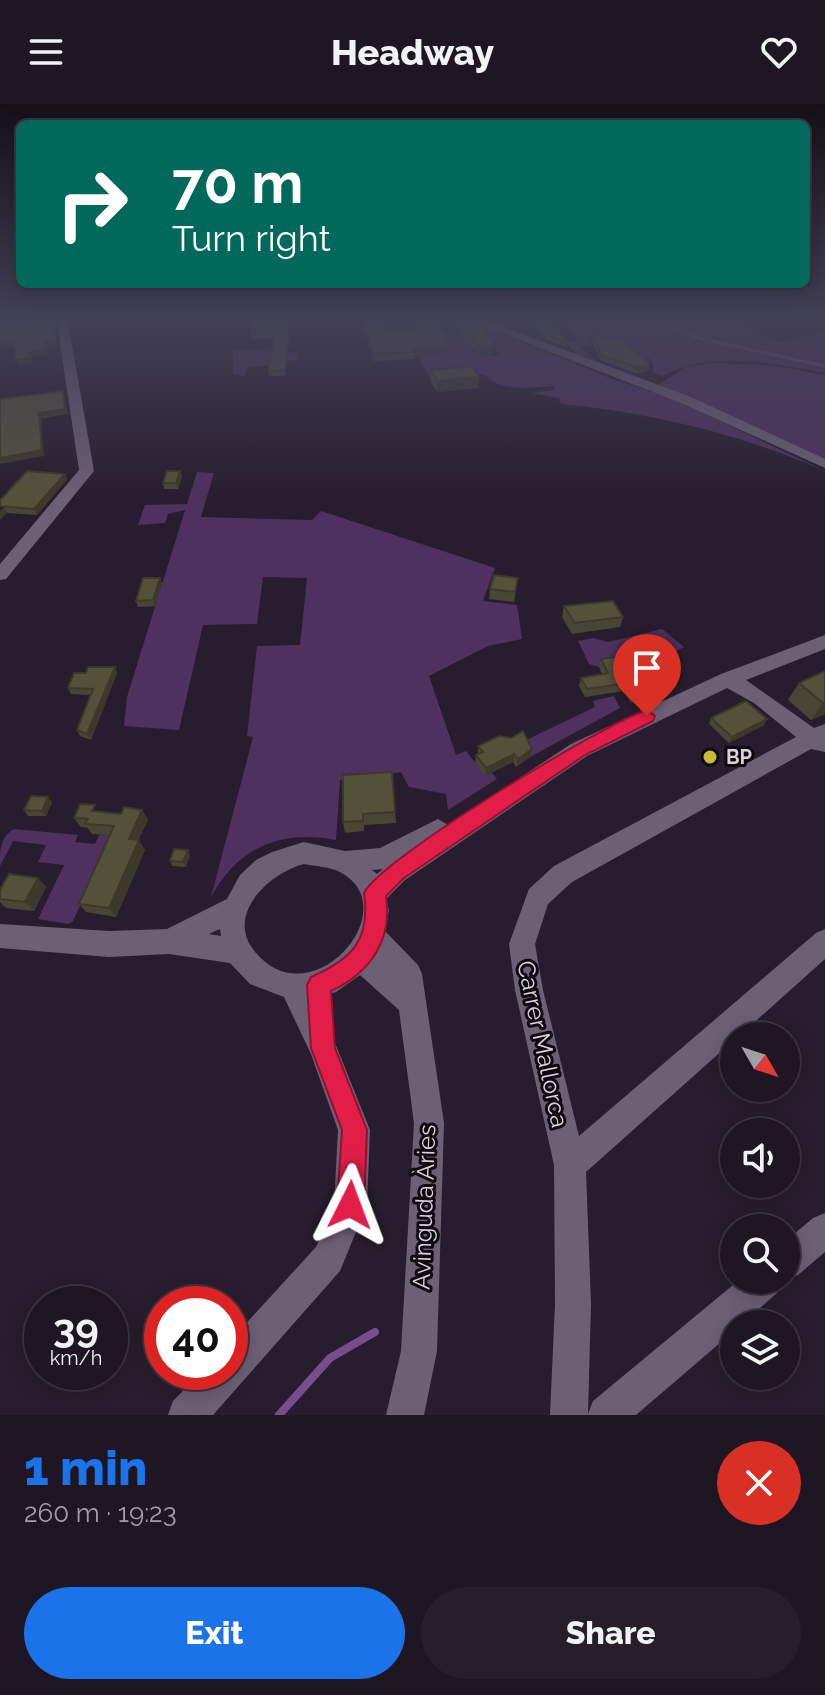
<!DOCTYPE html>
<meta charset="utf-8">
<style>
:root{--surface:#1e1622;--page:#261f2a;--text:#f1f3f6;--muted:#a19fa5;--line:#3c3540;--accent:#1a73e8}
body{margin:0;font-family:Raleway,sans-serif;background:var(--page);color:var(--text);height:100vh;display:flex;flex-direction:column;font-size:30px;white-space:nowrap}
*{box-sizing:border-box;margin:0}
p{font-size:26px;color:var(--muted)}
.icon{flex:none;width:44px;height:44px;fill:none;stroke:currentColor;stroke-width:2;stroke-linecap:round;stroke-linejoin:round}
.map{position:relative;height:1311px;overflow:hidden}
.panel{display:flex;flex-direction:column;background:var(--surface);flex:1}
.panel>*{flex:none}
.guide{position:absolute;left:16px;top:16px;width:794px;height:168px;border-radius:12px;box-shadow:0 4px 20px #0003,0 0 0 2px var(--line);background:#00695c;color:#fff;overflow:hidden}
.needle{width:52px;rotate:129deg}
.buttons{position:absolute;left:720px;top:918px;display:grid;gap:16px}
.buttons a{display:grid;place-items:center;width:80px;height:80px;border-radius:50%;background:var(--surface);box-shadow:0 4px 20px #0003,0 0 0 2px var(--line);font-size:40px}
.speed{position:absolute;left:24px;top:1182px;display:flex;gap:16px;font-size:40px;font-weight:700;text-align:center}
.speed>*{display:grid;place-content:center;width:104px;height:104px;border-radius:50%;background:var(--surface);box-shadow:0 4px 20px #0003,0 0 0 2px var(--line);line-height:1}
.speed small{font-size:20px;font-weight:400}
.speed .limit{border:12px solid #d22;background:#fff;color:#111}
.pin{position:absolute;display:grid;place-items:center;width:68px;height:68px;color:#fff;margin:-82px -34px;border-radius:50% 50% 50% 0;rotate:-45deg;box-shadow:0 0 8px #0007}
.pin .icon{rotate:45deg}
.me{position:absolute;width:88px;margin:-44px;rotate:3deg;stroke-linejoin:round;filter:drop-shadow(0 0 6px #0008)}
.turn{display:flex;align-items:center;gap:28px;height:168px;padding:0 24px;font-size:36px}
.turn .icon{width:104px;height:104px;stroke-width:2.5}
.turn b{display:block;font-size:56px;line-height:68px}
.round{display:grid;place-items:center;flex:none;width:84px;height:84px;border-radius:42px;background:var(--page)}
.head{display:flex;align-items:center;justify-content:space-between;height:136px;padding:0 24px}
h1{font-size:48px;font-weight:800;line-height:60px;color:var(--accent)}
.primary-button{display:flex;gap:16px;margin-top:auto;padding:16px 24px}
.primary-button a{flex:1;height:92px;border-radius:48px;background:var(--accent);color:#fff;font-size:32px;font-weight:800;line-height:92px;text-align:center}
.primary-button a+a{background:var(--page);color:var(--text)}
header{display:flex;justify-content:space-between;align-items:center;height:104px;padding:0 24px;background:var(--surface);font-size:36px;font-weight:800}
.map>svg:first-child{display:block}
.green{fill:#4e315e}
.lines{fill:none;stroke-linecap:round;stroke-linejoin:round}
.stream-far1{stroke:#764e8d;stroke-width:3}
.stream{stroke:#764e8d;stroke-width:8}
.minor{fill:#6c6075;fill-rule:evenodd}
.wall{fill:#484632}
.shaded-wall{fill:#3b3929}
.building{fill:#54513a;stroke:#3b3929;stroke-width:2}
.route{fill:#e11d48;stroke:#92132f;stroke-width:2}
.poi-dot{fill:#cdb938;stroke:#0e0911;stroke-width:3}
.labels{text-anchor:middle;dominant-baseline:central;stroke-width:6;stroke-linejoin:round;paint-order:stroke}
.poi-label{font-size:20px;font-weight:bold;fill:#dad3df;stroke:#0e0911;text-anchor:start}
.near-street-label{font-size:24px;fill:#dad3df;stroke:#0e0911}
</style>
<header><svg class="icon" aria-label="menu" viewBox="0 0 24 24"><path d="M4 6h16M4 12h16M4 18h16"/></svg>Headway<svg class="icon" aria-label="heart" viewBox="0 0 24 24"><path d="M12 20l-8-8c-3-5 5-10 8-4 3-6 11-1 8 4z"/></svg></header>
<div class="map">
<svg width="825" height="1311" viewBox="0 0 825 1311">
<rect width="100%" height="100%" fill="#281d2e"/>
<g class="green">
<path d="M 561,212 L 726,212 L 779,238 L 825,227 L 825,269 C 771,259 712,246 662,272 L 653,269 L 653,259 L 644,249 L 651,261 L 644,261 L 597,235 L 589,236 L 592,241 L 580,243 L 602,261 L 580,257 L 567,239 L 578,237 Z"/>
<path d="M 481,221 L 610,274 L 676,296 L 825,367 C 744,331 649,308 561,300 L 559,294 L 532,289 L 553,286 L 555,282 C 531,283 501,289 484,270 L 430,275 L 418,251 L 448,248 L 440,229 L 472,230 L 469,241 L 478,252 L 500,252 Z"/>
<path d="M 283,244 L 282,249 L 299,248 L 298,256 L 269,257 L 269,261 L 248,263 L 245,272 L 233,270 L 233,246 Z"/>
<path d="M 717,259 L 776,262 L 825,271 L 825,358 L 654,284 L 686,263 Z"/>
<path d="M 197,368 L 214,369 L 201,413 L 312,416 L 321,407 L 495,464 L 483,497 L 517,501 L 522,535 L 488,542 L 429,572 L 456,651 L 466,647 L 485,671 L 492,669 L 497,675 L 448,706 L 446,690 L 409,683 L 401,668 L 340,676 L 336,736 C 282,725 238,743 211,793 L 253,633 L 247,632 L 257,542 L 300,541 L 307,474 L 263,473 L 257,520 L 203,521 L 179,626 L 124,622 L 127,593 L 185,406 L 168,410 L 165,419 L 138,421 L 145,401 L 187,400 Z"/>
<path d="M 662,525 L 684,543 L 643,565 L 639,557 L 599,563 L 589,560 L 578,537 L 593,534 L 608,538 Z"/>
<path d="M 614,592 L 620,604 L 530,653 L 522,638 L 595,603 L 593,597 Z"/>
<path d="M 109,711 L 121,712 L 73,817 L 69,820 L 38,815 L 64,761 L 38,758 L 46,741 L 13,737 L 0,762 C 0,747 0,733 14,725 L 78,731 L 75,738 L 95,740 Z"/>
</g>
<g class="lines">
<path class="stream-far1" d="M 649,212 L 698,234 L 825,262"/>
<path class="stream" d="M 279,1311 L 330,1254 L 375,1228"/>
<g class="minor">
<path d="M 56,212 L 67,212 L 94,367 L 6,475 L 0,476 L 0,460 L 79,366 Z"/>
<path d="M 458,212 L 474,212 L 691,293 L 825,355 L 825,364 L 681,299 Z"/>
<path d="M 825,531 L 825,545 L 746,576 L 814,624 L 825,620 L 825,648 L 811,645 L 572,778 L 548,800 L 535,840 L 543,886 L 579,1032 L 816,829 L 825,825 L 825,855 L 739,932 L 734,932 L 734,936 L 586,1068 L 591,1200 L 588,1310 L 593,1297 L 739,1176 L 783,1176 L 778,1188 L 742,1220 L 734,1220 L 734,1227 L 636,1311 L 550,1311 L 555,1200 L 554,1061 L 515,886 L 509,840 L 529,785 L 554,762 L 796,633 L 754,599 L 727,584 L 587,652 L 405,776 L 386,795 L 389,806 L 385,827 L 418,861 L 422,870 L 444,1019 L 437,1247 L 424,1311 L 386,1311 L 401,1247 L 414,1019 L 399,906 L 360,871 L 336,888 L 313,894 L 333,934 L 370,1026 L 367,1101 L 340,1167 L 213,1311 L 168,1311 L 173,1297 L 201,1268 L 230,1268 L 230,1237 L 316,1143 L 334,1101 L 338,1026 L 311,950 L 284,893 L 250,880 L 230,859 L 169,850 L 109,853 L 0,844 L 0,820 L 109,827 L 167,825 L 227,795 L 240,771 L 256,756 L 272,748 L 304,738 L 345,747 L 380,744 L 438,715 L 448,721 L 571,640 L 721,570 ZM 304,760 C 315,762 330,763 340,768 C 408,804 312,915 256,849 C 223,812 269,769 304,760 ZM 383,765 L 377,770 L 372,766 ZM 220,825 L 221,832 L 209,830 Z"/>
<path d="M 825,1109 L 825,1148 L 798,1171 L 786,1176 L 785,1176 L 786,1137 L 813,1114 Z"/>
</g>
</g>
<g class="wall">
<path d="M 253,212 L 289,230 L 289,235 L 285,272 L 269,272 L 268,267 L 273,236 L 273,234 L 251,235 L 250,230 Z"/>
<path d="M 361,212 L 382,212 L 385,227 L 415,224 L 412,212 L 435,212 L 449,241 L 449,248 L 415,251 L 415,255 L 373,257 Z"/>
<path d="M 529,212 L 549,212 L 567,238 L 566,243 L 549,237 L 529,216 Z"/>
<path d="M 458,214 L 494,250 L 479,252 L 457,222 Z"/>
<path d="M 593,232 L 649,266 L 637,270 L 600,256 L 592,238 Z"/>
<path d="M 431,266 L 479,273 L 479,284 L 437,288 L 430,277 Z"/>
<path d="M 180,367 L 182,373 L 178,385 L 164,385 L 163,379 Z"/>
<path d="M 65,370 L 67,375 L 37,411 L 7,409 L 0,396 Z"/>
<path d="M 160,474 L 162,480 L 155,502 L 138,503 L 136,497 Z"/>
<path d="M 518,474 L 514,498 L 489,495 L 490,485 Z"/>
<path d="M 564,502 L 623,513 L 620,523 L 572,530 L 562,513 Z"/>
<path d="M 601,555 L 660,580 L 657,588 L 631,599 L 624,587 L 585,593 L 579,582 L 581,574 L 602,570 L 599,563 Z"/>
<path d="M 115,563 L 117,569 L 91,636 L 80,632 L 77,626 L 91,591 L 71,590 L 68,584 L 86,569 Z"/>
<path d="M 825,567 L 825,610 L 811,616 L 788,596 L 799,579 Z"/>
<path d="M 711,614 L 764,621 L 729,639 L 709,620 Z"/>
<path d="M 478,642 L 532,645 L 530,653 L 516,663 L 513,658 L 485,672 L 475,659 L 476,651 L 478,650 Z"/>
<path d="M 392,668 L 396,719 L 364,721 L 364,727 L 345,729 L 343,718 Z"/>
<path d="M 52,698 L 46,712 L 28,712 L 24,706 Z"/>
<path d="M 142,706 L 148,716 L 138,736 L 145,746 L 116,813 L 86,808 L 79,800 L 110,731 L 92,730 L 88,724 L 81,723 L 74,714 L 99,708 L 121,710 Z"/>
<path d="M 190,751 L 186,763 L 172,762 L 170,757 Z"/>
<path d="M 38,774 L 46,783 L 34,807 L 6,804 L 0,798 L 0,786 Z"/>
</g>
<g class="shaded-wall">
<path d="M 53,212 L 55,212 L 57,242 L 46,244 L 47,251 L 32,253 L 32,259 L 19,261 L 16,256 L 44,238 Z"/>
<path d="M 14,236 L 16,242 L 0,244 L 0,238 Z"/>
<path d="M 449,241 L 449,248 L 415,251 L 413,244 Z"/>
<path d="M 495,242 L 494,250 L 479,252 L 480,244 Z"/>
<path d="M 650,261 L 649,266 L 637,270 L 638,264 Z"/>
<path d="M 479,273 L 479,284 L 437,288 L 437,277 Z"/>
<path d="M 63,287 L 68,310 L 41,315 L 44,352 L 0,360 L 0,354 L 39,309 Z"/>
<path d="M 180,367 L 182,373 L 178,385 L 176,379 Z"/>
<path d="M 65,370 L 67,375 L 37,411 L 34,405 Z"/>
<path d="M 4,403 L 7,409 L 0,416 L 0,407 Z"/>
<path d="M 160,474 L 162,480 L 155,502 L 153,496 Z"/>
<path d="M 115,563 L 117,569 L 91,636 L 87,630 Z"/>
<path d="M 660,580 L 657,588 L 631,599 L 634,591 Z"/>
<path d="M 825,598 L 825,610 L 811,616 L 823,599 Z"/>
<path d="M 767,615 L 764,621 L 729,639 L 732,633 Z"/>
<path d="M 532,645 L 530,653 L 516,663 L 518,655 Z"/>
<path d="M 514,650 L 513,658 L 485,672 L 486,664 Z"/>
<path d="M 48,693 L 52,698 L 46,712 L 42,707 Z"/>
<path d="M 142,706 L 148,716 L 134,744 L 129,735 Z"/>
<path d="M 139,736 L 145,746 L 116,813 L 109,804 Z"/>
<path d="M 188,746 L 190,751 L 186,763 L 183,758 Z"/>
<path d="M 38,774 L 46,783 L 34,807 L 25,798 Z"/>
</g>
<g class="building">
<path d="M 0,212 L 53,212 L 55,236 L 44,238 L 45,246 L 29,248 L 30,254 L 16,256 L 14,236 L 0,238 Z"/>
<path d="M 253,212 L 284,212 L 289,230 L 285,266 L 268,267 L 274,233 L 272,229 L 250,230 Z"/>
<path d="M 362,212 L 382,212 L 385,227 L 418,224 L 413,212 L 435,212 L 449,241 L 413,244 L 415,248 L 373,250 Z"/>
<path d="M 531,212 L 549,212 L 567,238 L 550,232 Z"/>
<path d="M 458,214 L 475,215 L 495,242 L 480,244 Z"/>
<path d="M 593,232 L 622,235 L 650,261 L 638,264 L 601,251 Z"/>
<path d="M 472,262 L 479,273 L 437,277 L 431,266 Z"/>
<path d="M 63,287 L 65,305 L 39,309 L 42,346 L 0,354 L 0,295 Z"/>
<path d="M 27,367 L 65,370 L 34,405 L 0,402 L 0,396 Z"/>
<path d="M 167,367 L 180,367 L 176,379 L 163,379 Z"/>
<path d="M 494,471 L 518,474 L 515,488 L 490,485 Z"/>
<path d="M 143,474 L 160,474 L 153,496 L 136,497 Z"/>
<path d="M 613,497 L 623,513 L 575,519 L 564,502 Z"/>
<path d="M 642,549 L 660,580 L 634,591 L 627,579 L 587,585 L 581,574 L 608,569 L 601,555 Z"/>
<path d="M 88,563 L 115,563 L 87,630 L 77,626 L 93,585 L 68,584 L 74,569 L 86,569 Z"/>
<path d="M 825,567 L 825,598 L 823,599 L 799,579 Z"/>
<path d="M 746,597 L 767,615 L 732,633 L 711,614 Z"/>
<path d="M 523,627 L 532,645 L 518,655 L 514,650 L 486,664 L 476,651 L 483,648 L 478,642 L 499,632 L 511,634 Z"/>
<path d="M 392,668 L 395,708 L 363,710 L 363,717 L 343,718 L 343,671 Z"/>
<path d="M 31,692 L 48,693 L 42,707 L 24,706 Z"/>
<path d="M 80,700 L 95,701 L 92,707 L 121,710 L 124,703 L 142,706 L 129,735 L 139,736 L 109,804 L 79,800 L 114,722 L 85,720 L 88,715 L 74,714 Z"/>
<path d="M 174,745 L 188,746 L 183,758 L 170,757 Z"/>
<path d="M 9,770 L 38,774 L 25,798 L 0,795 L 0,786 Z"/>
</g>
<linearGradient id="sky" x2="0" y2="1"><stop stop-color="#161019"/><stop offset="0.54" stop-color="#424057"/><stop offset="1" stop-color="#424057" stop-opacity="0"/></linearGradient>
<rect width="825" height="396" fill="url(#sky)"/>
<path class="route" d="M 647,606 L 655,612 L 653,617 L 585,651 L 404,774 L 386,792 C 393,836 370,869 331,887 L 335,944 L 367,1026 L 364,1101 L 360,1111 L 350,1115 L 341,1111 L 337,1101 L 342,1026 L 311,944 L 307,881 L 311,873 C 352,855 371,836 364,789 C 379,756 604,619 647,606 Z"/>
<circle class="poi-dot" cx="710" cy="653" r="8"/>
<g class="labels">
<g class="poi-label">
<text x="726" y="653">BP</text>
</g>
<g class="near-street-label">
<text transform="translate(543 940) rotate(78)">Carrer Mallorca</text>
<text transform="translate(424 1103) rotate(-88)">Avinguda Àries</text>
</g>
</g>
</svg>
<div class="buttons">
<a><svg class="needle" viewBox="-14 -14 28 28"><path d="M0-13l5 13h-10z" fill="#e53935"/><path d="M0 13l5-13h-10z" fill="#a19fa5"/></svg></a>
<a><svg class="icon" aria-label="sound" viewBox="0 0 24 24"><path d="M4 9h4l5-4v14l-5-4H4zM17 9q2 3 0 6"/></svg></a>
<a><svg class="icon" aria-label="search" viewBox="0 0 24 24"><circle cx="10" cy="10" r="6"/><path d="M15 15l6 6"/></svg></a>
<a><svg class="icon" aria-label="layers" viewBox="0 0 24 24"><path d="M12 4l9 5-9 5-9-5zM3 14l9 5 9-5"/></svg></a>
</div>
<div class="speed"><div>39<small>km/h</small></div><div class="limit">40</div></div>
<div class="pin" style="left:647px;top:612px;background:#d93025"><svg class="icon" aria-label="arrive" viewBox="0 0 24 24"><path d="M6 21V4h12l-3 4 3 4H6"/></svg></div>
<svg class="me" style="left:350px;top:1101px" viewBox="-20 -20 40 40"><path d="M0-17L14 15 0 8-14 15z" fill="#e11d48" stroke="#fff" stroke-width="4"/></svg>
<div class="guide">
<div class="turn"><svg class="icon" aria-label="right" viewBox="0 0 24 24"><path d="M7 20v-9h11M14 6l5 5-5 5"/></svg><div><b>70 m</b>Turn right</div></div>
</div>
</div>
<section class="panel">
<div class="head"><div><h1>1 min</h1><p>260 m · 19:23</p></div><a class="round" style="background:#d93025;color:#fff"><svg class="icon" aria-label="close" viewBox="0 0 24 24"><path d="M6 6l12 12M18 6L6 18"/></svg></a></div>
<div class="primary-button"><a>Exit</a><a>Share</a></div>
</section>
